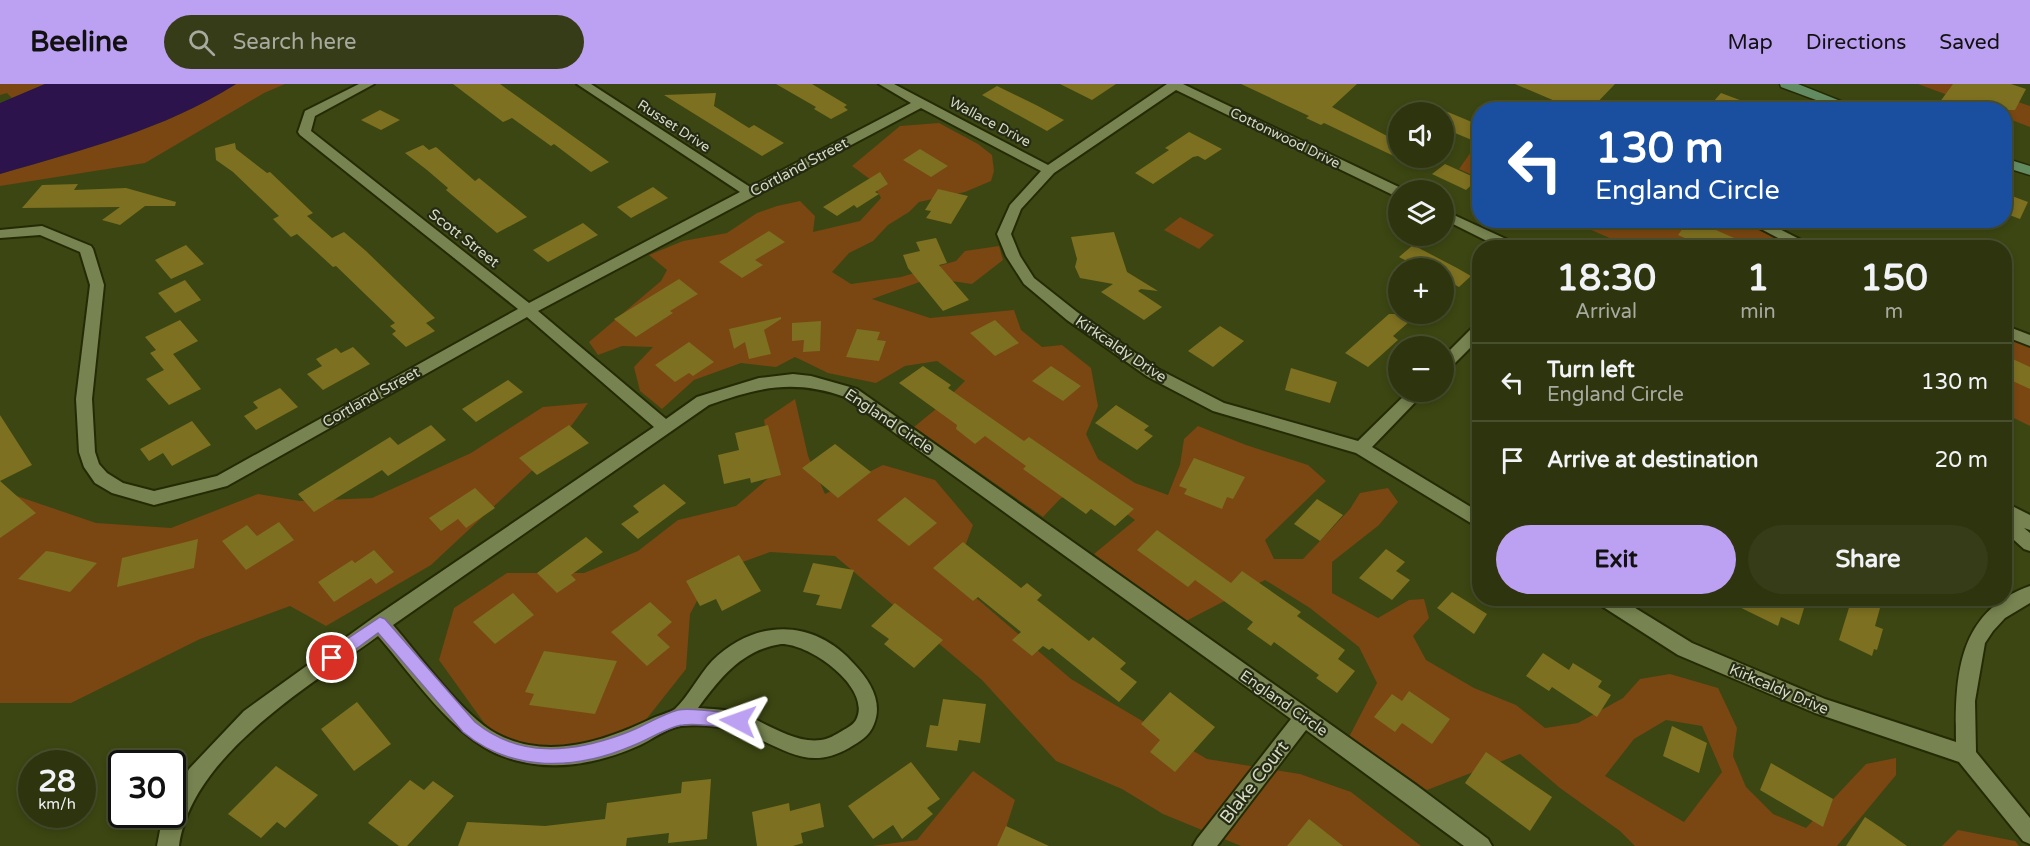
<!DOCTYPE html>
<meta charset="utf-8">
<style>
:root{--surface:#2d340e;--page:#353c17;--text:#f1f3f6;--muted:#a7aa9e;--line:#484f2e;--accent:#bca0f2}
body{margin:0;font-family:"Varela Round",sans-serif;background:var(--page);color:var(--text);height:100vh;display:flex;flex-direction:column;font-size:22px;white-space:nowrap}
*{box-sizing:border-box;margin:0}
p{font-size:20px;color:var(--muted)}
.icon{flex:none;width:33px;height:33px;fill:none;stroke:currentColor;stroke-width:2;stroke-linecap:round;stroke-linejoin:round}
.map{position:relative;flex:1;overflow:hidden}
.side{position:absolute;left:1472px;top:156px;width:540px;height:366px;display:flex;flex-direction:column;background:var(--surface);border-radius:24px;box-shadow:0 3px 9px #0003,0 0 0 2px var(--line)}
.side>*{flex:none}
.guide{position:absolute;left:1472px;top:18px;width:540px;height:126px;border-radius:24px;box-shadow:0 3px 9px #0003,0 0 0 2px var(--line);background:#1a4fa0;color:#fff;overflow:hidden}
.fabs{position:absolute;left:1388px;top:18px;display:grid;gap:12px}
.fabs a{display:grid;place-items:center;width:66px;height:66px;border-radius:50%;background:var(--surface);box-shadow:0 3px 9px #0003,0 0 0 2px var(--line);font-size:30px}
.speed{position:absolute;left:18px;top:666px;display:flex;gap:12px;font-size:30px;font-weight:700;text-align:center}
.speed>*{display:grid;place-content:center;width:78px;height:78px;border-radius:50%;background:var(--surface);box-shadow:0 3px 9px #0003,0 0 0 2px var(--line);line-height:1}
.speed small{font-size:15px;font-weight:400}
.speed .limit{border:3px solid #111;border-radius:9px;background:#fff;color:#111}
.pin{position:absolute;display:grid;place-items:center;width:51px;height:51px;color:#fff;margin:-26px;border:3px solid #fff;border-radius:50%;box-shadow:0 2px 6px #0007}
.me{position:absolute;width:66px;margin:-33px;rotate:274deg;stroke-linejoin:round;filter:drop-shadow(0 0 4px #0008)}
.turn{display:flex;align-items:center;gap:21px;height:126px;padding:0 24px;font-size:27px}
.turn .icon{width:78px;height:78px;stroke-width:2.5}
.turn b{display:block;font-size:42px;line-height:51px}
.eta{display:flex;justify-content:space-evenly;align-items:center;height:102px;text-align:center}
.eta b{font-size:36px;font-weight:700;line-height:42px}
.button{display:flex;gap:12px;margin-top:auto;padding:12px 24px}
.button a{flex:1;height:69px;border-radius:36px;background:var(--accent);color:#111;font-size:24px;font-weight:700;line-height:69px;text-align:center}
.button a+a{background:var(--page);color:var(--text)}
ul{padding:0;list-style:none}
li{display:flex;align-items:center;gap:18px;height:78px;padding:0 24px;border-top:2px solid var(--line)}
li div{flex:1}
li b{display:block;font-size:22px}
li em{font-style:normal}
header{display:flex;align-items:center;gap:36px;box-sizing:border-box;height:84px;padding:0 30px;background:var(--accent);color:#111}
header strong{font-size:28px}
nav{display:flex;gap:33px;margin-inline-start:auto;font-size:21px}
.search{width:420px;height:54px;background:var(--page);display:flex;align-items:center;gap:15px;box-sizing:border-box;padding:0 21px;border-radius:33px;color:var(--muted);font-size:22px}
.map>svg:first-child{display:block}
.green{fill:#7a4612;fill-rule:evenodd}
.water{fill:#2c134b}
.building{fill:#7d7020}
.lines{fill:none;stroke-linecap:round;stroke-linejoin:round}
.street-casing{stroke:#242b04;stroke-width:4}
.secondary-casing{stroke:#242b04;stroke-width:3}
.street{fill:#778350;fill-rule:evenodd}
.secondary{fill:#638b62;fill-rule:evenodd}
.route{fill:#bca0f2;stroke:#7a689d;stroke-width:1.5}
.labels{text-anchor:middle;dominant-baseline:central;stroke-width:4.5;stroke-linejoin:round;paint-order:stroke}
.far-street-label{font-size:14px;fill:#d4dbc0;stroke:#252a14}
.street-label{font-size:15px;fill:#d4dbc0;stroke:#252a14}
.near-street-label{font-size:18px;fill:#d4dbc0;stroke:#252a14}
</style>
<header>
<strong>Beeline</strong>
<div class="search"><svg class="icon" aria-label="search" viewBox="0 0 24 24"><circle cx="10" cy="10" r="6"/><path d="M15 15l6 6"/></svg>Search here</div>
<nav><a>Map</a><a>Directions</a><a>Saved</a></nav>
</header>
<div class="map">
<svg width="2030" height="762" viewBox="0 0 2030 762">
<rect width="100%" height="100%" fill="#3c4612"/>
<g class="green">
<path d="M 0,0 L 45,0 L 12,14 L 7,9 L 0,11 Z"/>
<path d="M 236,0 L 285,0 L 264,9 L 145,79 L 0,102 L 0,90 C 81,66 164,46 236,0 Z"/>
<path d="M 1918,0 L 1964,0 L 2030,22 L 2030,43 L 2004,33 L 2004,26 L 1985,25 Z"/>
<path d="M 939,39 L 978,60 L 992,71 L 994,87 L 991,97 L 965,108 L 919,118 L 909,128 L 888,141 L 873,157 L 849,169 L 832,188 L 851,200 L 901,193 L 956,177 L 965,167 L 999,162 L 1003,176 L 972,200 L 931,194 L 872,215 L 930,234 L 1014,226 L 1021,246 L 1042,263 L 1062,261 L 1091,284 L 1098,322 L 1086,350 L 1098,375 L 1135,399 L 1168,411 L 1180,381 L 1184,355 L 1198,342 L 1246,361 L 1308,381 L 1326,397 L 1265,456 L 1274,475 L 1303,475 L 1350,425 L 1360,409 L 1388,404 L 1398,418 L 1379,441 L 1332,478 L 1332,509 L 1378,534 L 1409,516 L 1424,515 L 1429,534 L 1413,552 L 1426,576 L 1474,604 L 1516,621 L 1545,644 L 1578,639 L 1623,614 L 1640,595 L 1670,590 L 1718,604 L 1737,644 L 1733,672 L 1746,703 L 1773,730 L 1806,744 L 1866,680 L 1896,674 L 1896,691 L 1837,762 L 1635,762 L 1620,747 L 1560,704 L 1520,670 L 1427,706 L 1349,653 L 1377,599 L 1359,563 L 1310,524 L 1265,496 L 1186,537 L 1094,470 L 1135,436 L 1085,400 L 1060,415 L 1043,433 L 914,343 L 942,320 L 965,297 L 937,277 L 905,282 L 876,299 L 828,289 L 795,273 L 776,283 L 741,279 L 694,296 L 662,325 L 640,307 L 634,283 L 653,263 L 622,262 L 598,271 L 589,258 L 661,197 L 667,186 L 649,171 L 683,157 L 727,149 L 757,129 L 777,122 L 800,117 L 815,132 L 813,148 L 860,137 L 881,114 L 871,96 L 852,82 L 900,42 ZM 1666,636 L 1702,642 L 1722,688 L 1684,738 L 1605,692 L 1634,655 Z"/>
<path d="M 1478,58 L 1479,58 L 1479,94 L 1459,85 Z"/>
<path d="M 1180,133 L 1214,151 L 1199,165 L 1164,146 Z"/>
<path d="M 1571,137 L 1753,137 L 1812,163 L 1630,163 Z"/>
<path d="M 2004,250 L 2030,262 L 2030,342 L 2004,329 Z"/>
<path d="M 795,315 L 808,372 L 825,410 L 883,381 L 935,396 L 973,441 L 953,494 L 1071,595 L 1207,675 L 1300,690 L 1351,708 L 1421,762 L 1241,762 L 1163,730 L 1122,705 L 1056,677 L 982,596 L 835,472 L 770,468 L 712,489 L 690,530 L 686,585 L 637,647 L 550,680 L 487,643 L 439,576 L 454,524 L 507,489 L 584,489 L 638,467 L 678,436 L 736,422 L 772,391 L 764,336 Z"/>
<path d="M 588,319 L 552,368 L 431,481 L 326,542 L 290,522 L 200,555 L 71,619 L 0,619 L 0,397 L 11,410 L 96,439 L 171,444 L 258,410 L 300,417 L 372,414 L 471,369 L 543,323 Z"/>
<path d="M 973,687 L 1015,716 L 1000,762 L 872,762 L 917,756 Z"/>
<path d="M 1958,746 L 2015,757 L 2019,762 L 1942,762 Z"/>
</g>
<path class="water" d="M 45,0 L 236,0 C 164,46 81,66 0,90 L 0,19 Z"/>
<g class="building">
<path d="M 453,0 L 500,0 L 609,78 L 591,88 L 554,60 L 551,62 L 512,34 L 503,38 Z"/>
<path d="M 776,0 L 812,0 L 847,21 L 844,23 L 848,26 L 831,35 L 814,25 L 816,23 Z"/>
<path d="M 1060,0 L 1116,0 L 1092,16 Z"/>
<path d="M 1241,0 L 1357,0 L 1332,23 L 1389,53 L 1398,45 L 1398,74 L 1324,39 L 1321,41 L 1306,34 L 1309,32 Z"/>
<path d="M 1515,0 L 1615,0 L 1590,26 L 1556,26 L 1562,20 Z"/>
<path d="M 1953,0 L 2011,0 L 2026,5 L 2015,26 L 1934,26 Z"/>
<path d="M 997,2 L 1036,21 L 1064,36 L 1047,47 L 982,11 Z"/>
<path d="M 716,9 L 714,22 L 749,44 L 754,41 L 784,59 L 762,72 L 664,11 Z"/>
<path d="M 1721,9 L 1761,24 L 1760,26 L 1706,26 Z"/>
<path d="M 380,26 L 400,36 L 381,46 L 361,36 Z"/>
<path d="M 1443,26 L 1479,41 L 1479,59 L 1443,44 Z"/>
<path d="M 1189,48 L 1222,65 L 1205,76 L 1198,72 L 1193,73 L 1153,100 L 1135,89 L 1169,66 L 1165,64 Z"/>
<path d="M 235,59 L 236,65 L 267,89 L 270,88 L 313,129 L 307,132 L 332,154 L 344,148 L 366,167 L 435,234 L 426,239 L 435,247 L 406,263 L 392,250 L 396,247 L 390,242 L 395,239 L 336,182 L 333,183 L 297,150 L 291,153 L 273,135 L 279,132 L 233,88 L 216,76 L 215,64 Z"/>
<path d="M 423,61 L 429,66 L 436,63 L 475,97 L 479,94 L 527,133 L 497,149 L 446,106 L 448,104 L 427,86 L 405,69 Z"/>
<path d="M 920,65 L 948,82 L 931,93 L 903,76 Z"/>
<path d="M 1445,80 L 1478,95 L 1466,106 L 1432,90 Z"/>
<path d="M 880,88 L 888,100 L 875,108 L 879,110 L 857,124 L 854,121 L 837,132 L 823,123 Z"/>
<path d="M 78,100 L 74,106 L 126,104 L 176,118 L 175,122 L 145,122 L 120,141 L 102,136 L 120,123 L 22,124 L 42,101 Z"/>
<path d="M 653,103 L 668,114 L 631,134 L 617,123 Z"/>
<path d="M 938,105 L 968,112 L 951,140 L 926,134 L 931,127 L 925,126 Z"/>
<path d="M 2004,109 L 2028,118 L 2020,135 L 2004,129 Z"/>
<path d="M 1689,136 L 1693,136 L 1757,164 L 1707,164 L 1678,151 Z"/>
<path d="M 583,139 L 598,151 L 548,178 L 533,166 Z"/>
<path d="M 769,147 L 785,158 L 755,176 L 763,181 L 742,194 L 719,178 Z"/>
<path d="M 1114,148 L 1127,188 L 1158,207 L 1141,205 L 1138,207 L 1162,223 L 1144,236 L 1101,208 L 1113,200 L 1080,194 L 1075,183 L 1077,175 L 1071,153 Z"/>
<path d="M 936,154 L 947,179 L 939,181 L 969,216 L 943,227 L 908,184 L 903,171 L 920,167 L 916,158 Z"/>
<path d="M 186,161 L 204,180 L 171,195 L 155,176 Z"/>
<path d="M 1413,161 L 1457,184 L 1471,192 L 1459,203 L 1443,194 L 1443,184 L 1420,184 L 1399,173 Z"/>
<path d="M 679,195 L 698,210 L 670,227 L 673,229 L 636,253 L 614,235 Z"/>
<path d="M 185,196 L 201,216 L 175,229 L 158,209 Z"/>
<path d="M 1389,230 L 1418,230 L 1393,252 L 1398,256 L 1368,283 L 1345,269 Z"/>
<path d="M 781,233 L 781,235 L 764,246 L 771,270 L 749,275 L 745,258 L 734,265 L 729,245 Z"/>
<path d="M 180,236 L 198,257 L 173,270 L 201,305 L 169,321 L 146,295 L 164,286 L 150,269 L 156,266 L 145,253 Z"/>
<path d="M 995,236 L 1019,259 L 995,272 L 970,249 Z"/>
<path d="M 821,237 L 820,267 L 803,268 L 804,256 L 792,257 L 792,239 Z"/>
<path d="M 1220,242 L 1244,257 L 1213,283 L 1188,267 Z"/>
<path d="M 857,245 L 880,248 L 877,256 L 886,257 L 879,277 L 846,273 Z"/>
<path d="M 689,258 L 714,278 L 693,292 L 689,289 L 675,298 L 655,281 Z"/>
<path d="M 353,263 L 370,280 L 323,306 L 307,290 L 322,282 L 316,275 L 336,264 L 341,269 Z"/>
<path d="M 2004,271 L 2030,283 L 2030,305 L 2004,293 Z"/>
<path d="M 923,282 L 951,301 L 948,304 L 1024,357 L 1029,353 L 1134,425 L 1115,442 L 1091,425 L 1086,430 L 1023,385 L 1026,382 L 985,352 L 975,360 L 956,345 L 957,341 L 899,299 Z"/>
<path d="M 1051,282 L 1081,302 L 1063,317 L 1032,297 Z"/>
<path d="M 1291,284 L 1337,298 L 1330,319 L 1285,306 Z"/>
<path d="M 508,296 L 523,308 L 476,338 L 462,325 Z"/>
<path d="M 280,304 L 298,323 L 256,346 L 244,332 L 258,324 L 253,318 Z"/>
<path d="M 1116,321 L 1149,342 L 1144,346 L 1153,352 L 1137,366 L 1095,339 Z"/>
<path d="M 0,331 L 32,381 L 0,397 L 36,429 L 0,454 Z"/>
<path d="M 192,337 L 211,361 L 172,382 L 163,369 L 149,377 L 140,365 Z"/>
<path d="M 431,341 L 446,356 L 388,392 L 382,386 L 314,428 L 298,410 L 390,353 L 398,361 Z"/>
<path d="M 569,341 L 589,359 L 537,391 L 519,374 Z"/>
<path d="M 768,341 L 781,391 L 751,399 L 750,394 L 724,400 L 718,371 L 739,366 L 735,349 Z"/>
<path d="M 835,360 L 871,388 L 838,414 L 802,384 Z"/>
<path d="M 1194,374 L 1245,393 L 1233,415 L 1227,413 L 1222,425 L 1184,410 L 1187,405 L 1179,402 Z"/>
<path d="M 664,400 L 686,419 L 638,455 L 621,440 L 639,428 L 633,422 Z"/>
<path d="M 475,404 L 495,424 L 466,444 L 458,435 L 441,447 L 429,434 Z"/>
<path d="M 905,413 L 937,439 L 909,462 L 877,436 Z"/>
<path d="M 1317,415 L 1343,431 L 1320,457 L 1294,440 Z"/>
<path d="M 279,438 L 294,456 L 246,486 L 222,457 L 247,441 L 257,452 Z"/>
<path d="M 1157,446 L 1231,499 L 1242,487 L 1301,528 L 1297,532 L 1345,566 L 1338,575 L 1355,587 L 1337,609 L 1316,594 L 1319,591 L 1274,558 L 1271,562 L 1247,545 L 1253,538 L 1195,496 L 1188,503 L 1137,466 Z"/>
<path d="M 586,453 L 603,468 L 571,491 L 576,496 L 557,509 L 537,489 Z"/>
<path d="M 198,455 L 194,484 L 117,503 L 122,474 Z"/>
<path d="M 963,458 L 1021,504 L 1027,499 L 1042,511 L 1037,516 L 1089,557 L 1093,553 L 1126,579 L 1120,585 L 1137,598 L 1119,618 L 1052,564 L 1049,566 L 1043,562 L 1032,572 L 1012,556 L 1021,548 L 978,513 L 973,517 L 933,484 Z"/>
<path d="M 1386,465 L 1405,478 L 1396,487 L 1410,496 L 1392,516 L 1359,494 Z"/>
<path d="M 374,466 L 394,488 L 376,500 L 371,494 L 334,518 L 318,498 L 352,476 L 355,479 Z"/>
<path d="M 46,467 L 53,468 L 97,479 L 70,508 L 18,495 Z"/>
<path d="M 739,471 L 761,507 L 722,527 L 716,515 L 700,522 L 686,497 Z"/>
<path d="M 813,479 L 854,486 L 841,525 L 816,521 L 820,511 L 803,508 Z"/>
<path d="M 1452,508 L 1487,530 L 1474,550 L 1437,524 Z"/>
<path d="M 513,509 L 534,531 L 495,560 L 473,538 Z"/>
<path d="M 1721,514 L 1807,514 L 1799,541 L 1781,533 L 1778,542 Z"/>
<path d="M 1852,514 L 1860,514 L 1880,524 L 1875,542 L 1883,545 L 1877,566 L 1874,565 L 1872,572 L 1839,556 Z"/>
<path d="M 650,518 L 672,538 L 657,551 L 670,563 L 647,582 L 611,548 Z"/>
<path d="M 895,519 L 943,556 L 914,584 L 884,560 L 889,555 L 871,542 Z"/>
<path d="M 544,567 L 617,577 L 595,630 L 529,621 L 534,610 L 525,608 Z"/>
<path d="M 1543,569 L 1569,586 L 1573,579 L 1602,597 L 1598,603 L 1611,611 L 1597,633 L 1552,603 L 1549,607 L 1526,592 Z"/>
<path d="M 1409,607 L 1450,635 L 1432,660 L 1402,639 L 1395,648 L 1374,633 L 1392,610 L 1402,617 Z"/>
<path d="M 1170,608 L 1215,643 L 1175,688 L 1150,668 L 1160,656 L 1141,640 Z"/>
<path d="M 943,615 L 986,620 L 980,659 L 959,656 L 957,667 L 926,663 L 930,641 L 938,642 Z"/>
<path d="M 357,618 L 391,660 L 354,687 L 321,645 Z"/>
<path d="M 1672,642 L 1707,659 L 1699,689 L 1663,672 Z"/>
<path d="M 1486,668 L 1552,713 L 1530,747 L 1465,699 Z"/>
<path d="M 911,678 L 940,715 L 927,724 L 933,730 L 902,755 L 893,741 L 873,755 L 848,722 Z"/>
<path d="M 1771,679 L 1833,715 L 1823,743 L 1760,706 Z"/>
<path d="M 276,682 L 318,711 L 285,744 L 277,738 L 261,754 L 228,730 Z"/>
<path d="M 711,695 L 707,755 L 668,759 L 669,749 L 627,754 L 626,762 L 458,762 L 467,738 L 545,742 L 605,735 L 607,719 L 681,709 L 682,698 Z"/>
<path d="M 410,696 L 424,706 L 433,697 L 454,712 L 407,762 L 399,762 L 368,739 Z"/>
<path d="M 789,719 L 790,727 L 820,719 L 824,743 L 801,749 L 803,759 L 793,762 L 757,762 L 752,728 Z"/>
<path d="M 1865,733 L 1880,743 L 1907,762 L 1846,762 Z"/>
<path d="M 1309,735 L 1343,762 L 1287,762 Z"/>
<path d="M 1006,742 L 1049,762 L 997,762 Z"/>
</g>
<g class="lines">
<g class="street-casing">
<g id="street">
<path d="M 359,0 L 374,0 L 315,32 L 311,47 L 529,219 L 740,108 L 577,0 L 591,0 L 750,103 L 911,19 L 879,0 L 894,0 L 1048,81 L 1167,0 L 1183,0 L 1403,105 L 1398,106 L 1398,112 L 1393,111 L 1176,6 L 1054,89 L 1021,125 L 1011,150 L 1020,172 L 1034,194 L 1077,228 L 1158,285 L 1224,319 L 1358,357 L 1408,308 L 1425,308 L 1372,363 L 1479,428 L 1479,444 L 1356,369 L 1213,327 L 1148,293 L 1067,236 L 1024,200 L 1006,172 L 997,150 L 1010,121 L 1041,87 L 921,24 L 538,227 L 666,335 L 697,313 L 759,294 L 793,290 L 811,292 L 857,305 L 1416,701 L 1488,755 L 1492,762 L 1464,762 L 1306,646 L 1217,762 L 1193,762 L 1197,755 L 1291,635 L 845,313 C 794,295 759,303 709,321 L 393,541 C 419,571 464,633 497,650 C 548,677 605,657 653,634 C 659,631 669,629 675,625 C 688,613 699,591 712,577 C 756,534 814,534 855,581 C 870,597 883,618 874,640 C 869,653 860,657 849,664 C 806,689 781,661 741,648 C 724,642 699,640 681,642 C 666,644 652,656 638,662 C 595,681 547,689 502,672 C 453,653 413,592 378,552 C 310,602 191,671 179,762 L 157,762 L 161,741 L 165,730 L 172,730 L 172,717 L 189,685 L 244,627 L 373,534 L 654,343 L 527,233 L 227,402 L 154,421 L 112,409 L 95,399 L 84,383 L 79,368 L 76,315 L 90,201 L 80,168 L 40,151 L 0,154 L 0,146 L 42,142 L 91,162 L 93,165 L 104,201 L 92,315 L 95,368 L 99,380 L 107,389 L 123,399 L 154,407 L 217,392 L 518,225 L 300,51 L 298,48 L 305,27 ZM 781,560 C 809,559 873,604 856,636 C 853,641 847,644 842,647 C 835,651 829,655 821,656 C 793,660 765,637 739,629 C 726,625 711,625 698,624 C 720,594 742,566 781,560 Z"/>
<path d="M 1443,126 L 1519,161 L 1521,164 L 1501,164 L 1443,135 Z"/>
<path d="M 1744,136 L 1762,136 L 1817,164 L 1797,164 Z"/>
<path d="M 1479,241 L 1479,255 L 1448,286 L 1443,288 L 1443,273 L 1474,242 Z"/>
<path d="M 2004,241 L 2030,251 L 2030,262 L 2004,252 Z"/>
<path d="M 2004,418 L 2030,431 L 2030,446 L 2024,444 L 2030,449 L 2030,467 L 2024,465 L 2004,447 Z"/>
<path d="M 2030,502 L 2030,519 L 2005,534 L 1993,547 L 1985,559 L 1975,617 L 1976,668 L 2030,734 L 2030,760 L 2023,757 L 1959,678 L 1815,629 L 1678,571 L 1597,519 L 1594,514 L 1619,514 L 1692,559 L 1825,615 L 1956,658 C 1955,592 1957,528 2030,502 Z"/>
</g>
</g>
<g class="secondary-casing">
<g id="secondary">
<path d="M 1780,0 L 1798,0 L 1863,26 L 1843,26 L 1781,3 Z"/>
<path d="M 2004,74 L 2030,82 L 2030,91 L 2004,83 Z"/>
</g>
</g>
<use href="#street" class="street"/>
<use href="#secondary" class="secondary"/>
</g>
<path class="route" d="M 380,533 L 385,535 L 475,638 C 519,674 571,669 623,650 C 642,644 659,631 678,626 C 693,623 722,629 738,630 L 744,632 L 746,637 L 744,642 L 738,645 C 720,643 701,639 683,641 C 669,642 646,657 632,662 C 576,686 512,689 463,648 L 378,549 L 337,579 L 332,581 L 326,579 L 324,574 L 326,569 Z"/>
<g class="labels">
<g class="far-street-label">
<text transform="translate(990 38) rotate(28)">Wallace Drive</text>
<text transform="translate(674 42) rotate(33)">Russet Drive</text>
<text transform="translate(1285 54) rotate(26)">Cottonwood Drive</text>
</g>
<g class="street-label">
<text transform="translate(799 83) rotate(-28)">Cortland Street</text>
<text transform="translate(464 154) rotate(38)">Scott Street</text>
<text transform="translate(1121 265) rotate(34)">Kirkcaldy Drive</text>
<text transform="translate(371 313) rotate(-29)">Cortland Street</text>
<text transform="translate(889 337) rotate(34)">England Circle</text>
<text transform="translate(1779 605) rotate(23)">Kirkcaldy Drive</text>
<text transform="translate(1284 619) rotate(35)">England Circle</text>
</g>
<g class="near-street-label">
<text transform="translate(1254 698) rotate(-52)">Blake Court</text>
</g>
</g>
</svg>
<div class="fabs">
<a><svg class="icon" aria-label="sound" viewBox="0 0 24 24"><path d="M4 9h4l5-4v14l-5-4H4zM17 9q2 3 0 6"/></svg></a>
<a><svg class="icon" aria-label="layers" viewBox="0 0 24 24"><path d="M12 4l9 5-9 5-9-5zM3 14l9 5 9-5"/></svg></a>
<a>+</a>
<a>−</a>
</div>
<div class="speed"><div>28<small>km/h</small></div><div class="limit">30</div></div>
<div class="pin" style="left:332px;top:574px;background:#d93025"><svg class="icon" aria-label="arrive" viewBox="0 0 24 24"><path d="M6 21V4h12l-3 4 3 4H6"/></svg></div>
<svg class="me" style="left:738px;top:637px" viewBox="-20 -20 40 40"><path d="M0-17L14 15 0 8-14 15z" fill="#bca0f2" stroke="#fff" stroke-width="4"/></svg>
<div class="guide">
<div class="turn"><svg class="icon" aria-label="left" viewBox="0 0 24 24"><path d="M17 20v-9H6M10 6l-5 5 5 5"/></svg><div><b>130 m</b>England Circle</div></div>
</div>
<section class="side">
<div class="eta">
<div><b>18:30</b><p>Arrival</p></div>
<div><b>1</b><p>min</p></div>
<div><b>150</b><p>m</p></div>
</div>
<ul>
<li><svg class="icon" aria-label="left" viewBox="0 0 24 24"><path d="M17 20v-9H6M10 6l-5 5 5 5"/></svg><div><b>Turn left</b><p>England Circle</p></div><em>130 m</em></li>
<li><svg class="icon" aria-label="arrive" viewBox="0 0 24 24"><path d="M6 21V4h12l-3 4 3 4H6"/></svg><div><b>Arrive at destination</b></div><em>20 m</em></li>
</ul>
<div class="button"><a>Exit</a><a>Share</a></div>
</section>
</div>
